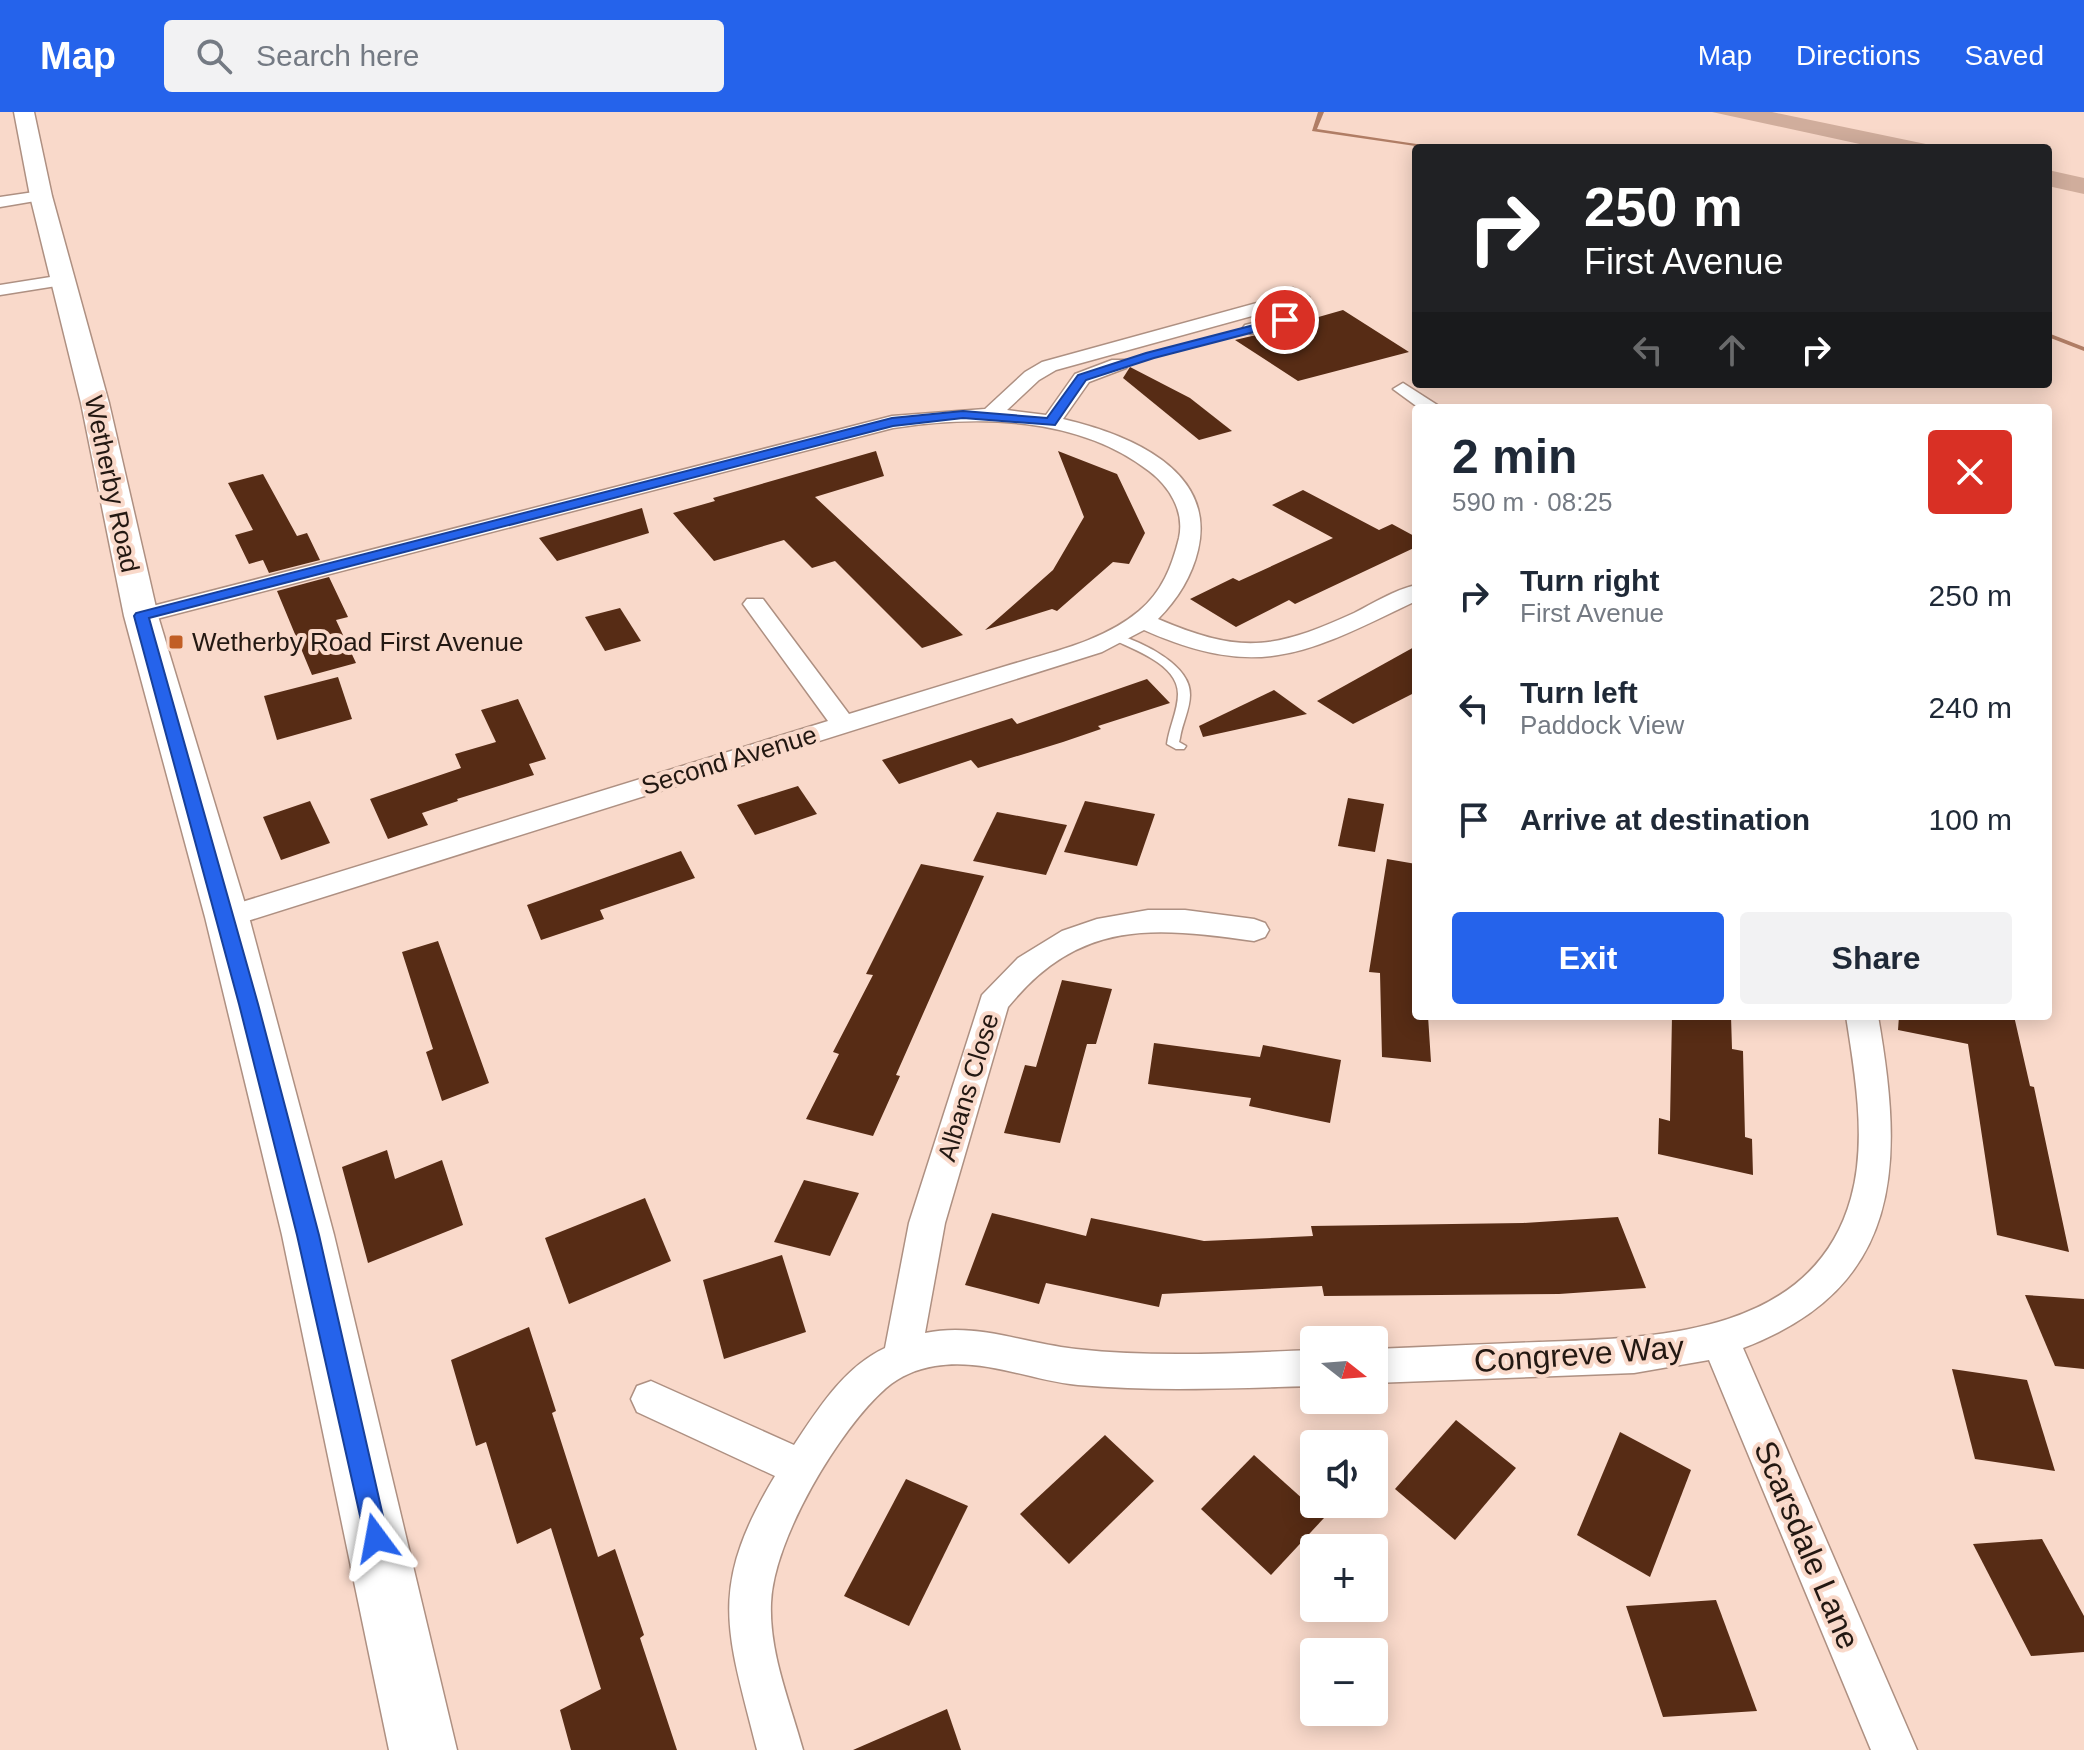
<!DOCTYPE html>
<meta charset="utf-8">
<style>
:root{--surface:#fff;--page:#f2f2f3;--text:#1f2937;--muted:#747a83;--accent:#2563eb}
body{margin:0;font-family:Arial,sans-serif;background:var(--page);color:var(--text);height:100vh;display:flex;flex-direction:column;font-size:30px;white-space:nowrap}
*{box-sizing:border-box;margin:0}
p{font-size:26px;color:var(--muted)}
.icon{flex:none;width:44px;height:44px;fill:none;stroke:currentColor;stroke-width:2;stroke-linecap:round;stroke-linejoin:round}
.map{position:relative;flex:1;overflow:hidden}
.drawer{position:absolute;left:1412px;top:292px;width:640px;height:616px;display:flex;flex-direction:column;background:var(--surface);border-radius:8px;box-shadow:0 4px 20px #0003}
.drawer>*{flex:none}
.banner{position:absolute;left:1412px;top:32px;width:640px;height:244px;border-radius:8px;box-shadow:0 4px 20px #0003;background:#202124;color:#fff;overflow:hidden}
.needle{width:52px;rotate:107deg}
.fabs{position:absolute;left:1300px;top:1214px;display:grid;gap:16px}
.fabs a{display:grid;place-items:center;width:88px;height:88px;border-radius:8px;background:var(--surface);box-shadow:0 4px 20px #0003;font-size:40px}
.pin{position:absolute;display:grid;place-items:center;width:68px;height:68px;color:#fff;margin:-34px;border:4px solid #fff;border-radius:50%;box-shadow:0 2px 8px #0007}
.me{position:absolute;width:88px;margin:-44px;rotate:347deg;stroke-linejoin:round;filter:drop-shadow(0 0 6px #0008)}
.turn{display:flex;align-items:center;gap:28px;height:168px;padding:0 40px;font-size:36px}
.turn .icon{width:104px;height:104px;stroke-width:2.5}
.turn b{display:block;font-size:56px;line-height:68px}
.lanes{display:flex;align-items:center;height:76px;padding:0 40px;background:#0003;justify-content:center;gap:40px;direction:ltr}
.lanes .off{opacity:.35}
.round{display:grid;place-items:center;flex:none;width:84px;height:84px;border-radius:8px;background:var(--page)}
.overview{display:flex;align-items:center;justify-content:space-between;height:136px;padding:0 40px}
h1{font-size:48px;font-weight:700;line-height:60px}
.primary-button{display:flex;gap:16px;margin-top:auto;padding:16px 40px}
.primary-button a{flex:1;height:92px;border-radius:8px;background:var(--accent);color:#fff;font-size:32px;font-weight:700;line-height:92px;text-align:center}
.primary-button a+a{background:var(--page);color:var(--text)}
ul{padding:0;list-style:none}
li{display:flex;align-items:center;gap:24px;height:112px;padding:0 40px}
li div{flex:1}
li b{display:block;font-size:30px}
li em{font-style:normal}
header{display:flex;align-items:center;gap:48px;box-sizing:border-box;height:112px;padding:0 40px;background:var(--accent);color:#fff}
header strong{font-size:38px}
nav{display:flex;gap:44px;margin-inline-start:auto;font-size:28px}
.search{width:560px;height:72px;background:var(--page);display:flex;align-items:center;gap:20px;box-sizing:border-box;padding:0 28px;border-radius:8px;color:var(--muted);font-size:30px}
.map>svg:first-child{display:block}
.green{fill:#d0ad9c}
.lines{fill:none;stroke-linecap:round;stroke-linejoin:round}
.stream{fill:#b07d65;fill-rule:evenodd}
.building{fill:#572c15}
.lane-casing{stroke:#ae9082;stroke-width:3}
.street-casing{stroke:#ae9082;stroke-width:3}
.primary-casing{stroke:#ae9082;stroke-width:3}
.lane{fill:#fff;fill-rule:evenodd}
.street{fill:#fff;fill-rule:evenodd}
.primary{fill:#fff;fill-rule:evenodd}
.route{fill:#2563eb;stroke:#184099;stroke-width:2}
.poi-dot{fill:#c15e25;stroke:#f9d9ca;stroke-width:3}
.labels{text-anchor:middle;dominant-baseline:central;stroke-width:8;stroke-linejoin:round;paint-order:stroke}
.street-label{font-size:26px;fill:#231812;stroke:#f9d9ca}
.poi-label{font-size:26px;fill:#231812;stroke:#f9d9ca;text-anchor:start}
.near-street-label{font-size:32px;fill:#231812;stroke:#f9d9ca}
</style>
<header>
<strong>Map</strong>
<div class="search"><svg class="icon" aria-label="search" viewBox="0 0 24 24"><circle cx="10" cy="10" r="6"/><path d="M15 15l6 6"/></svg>Search here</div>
<nav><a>Map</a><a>Directions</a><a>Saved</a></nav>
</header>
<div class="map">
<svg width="2084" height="1638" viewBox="0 0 2084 1638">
<rect width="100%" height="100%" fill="#f9d9ca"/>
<g class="green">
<path d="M 1712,0 L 1772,0 L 1945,36 L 1878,36 Z"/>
<path d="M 2048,58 L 2084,66 L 2084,82 L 2048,74 Z"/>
</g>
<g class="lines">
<g class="stream">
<path d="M 1318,0 L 1324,0 L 1317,17 L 1443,36 L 1429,36 L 1312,19 Z"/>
<path d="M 2048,221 L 2084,235 L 2084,239 L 2048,225 Z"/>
</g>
</g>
<g class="building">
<path d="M 1343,198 L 1409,240 L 1298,269 L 1235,228 L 1281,217 L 1292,224 L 1304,224 L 1310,216 L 1301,210 Z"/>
<path d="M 1130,255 L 1190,286 L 1232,319 L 1199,328 L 1123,266 Z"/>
<path d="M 876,339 L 884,364 L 815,385 L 963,523 L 922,536 L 835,449 L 812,456 L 784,428 L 714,449 L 673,401 L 715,389 L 713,386 Z"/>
<path d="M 1058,339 L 1117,362 L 1145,421 L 1129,452 L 1113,450 L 1057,499 L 1052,497 L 985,518 L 1053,458 L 1084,405 Z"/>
<path d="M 263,362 L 297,424 L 307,421 L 320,448 L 269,461 L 263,448 L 249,452 L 235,423 L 253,418 L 228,371 Z"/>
<path d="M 1303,378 L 1379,418 L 1392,412 L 1416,425 L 1416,435 L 1295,492 L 1289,488 L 1236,515 L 1190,487 L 1233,466 L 1239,469 L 1333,426 L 1272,393 Z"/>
<path d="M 642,396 L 649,421 L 557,449 L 539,426 Z"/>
<path d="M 329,465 L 348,505 L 336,508 L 356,551 L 312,563 L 277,479 Z"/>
<path d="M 620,496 L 641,529 L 605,539 L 585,505 Z"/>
<path d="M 1416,534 L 1416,580 L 1353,612 L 1317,589 Z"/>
<path d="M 338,565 L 352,607 L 277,628 L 264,584 Z"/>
<path d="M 1147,567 L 1170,591 L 1098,614 L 1101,617 L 1063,630 L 978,656 L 971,648 L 899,672 L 882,648 L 1012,606 L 1017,612 Z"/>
<path d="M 1274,578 L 1307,602 L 1203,625 L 1199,614 Z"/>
<path d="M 518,587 L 546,647 L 529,652 L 534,663 L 457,687 L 458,689 L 422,701 L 428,713 L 388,727 L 370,687 L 461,656 L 455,642 L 496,630 L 481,598 Z"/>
<path d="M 798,674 L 817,702 L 755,723 L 737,693 Z"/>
<path d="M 1348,686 L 1384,692 L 1375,740 L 1338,734 Z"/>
<path d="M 310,689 L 330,731 L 281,748 L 263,705 Z"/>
<path d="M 1085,689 L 1155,702 L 1137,754 L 1064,740 Z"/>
<path d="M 997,700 L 1067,713 L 1046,763 L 973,749 Z"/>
<path d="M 681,739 L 695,766 L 600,798 L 604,807 L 541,828 L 527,793 Z"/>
<path d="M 1387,747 L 1416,752 L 1416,904 L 1428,904 L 1431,950 L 1382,945 L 1380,861 L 1369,860 Z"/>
<path d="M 921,752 L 984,764 L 896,963 L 900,964 L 873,1024 L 806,1007 L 839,942 L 833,940 L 873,863 L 866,862 Z"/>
<path d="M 438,829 L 489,971 L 442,989 L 426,940 L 433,937 L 402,840 Z"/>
<path d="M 1062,868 L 1112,877 L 1096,932 L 1087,932 L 1060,1031 L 1004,1021 L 1025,953 L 1036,955 Z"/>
<path d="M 1672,904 L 1731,904 L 1732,937 L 1743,939 L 1745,1025 L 1752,1027 L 1753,1063 L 1658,1042 L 1659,1006 L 1670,1009 Z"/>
<path d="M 1899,904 L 2014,904 L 2030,974 L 2034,975 L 2069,1140 L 1997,1123 L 1968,932 L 1898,918 Z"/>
<path d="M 1154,931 L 1260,945 L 1263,933 L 1341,948 L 1330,1011 L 1249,994 L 1251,986 L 1148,972 Z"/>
<path d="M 387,1038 L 395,1067 L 442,1048 L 463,1113 L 368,1151 L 342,1055 Z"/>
<path d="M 804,1068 L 859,1081 L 830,1144 L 774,1130 Z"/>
<path d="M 645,1086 L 671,1149 L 569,1192 L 545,1126 Z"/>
<path d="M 992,1101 L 1086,1124 L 1091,1106 L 1204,1129 L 1313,1124 L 1311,1114 L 1523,1111 L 1618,1105 L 1646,1176 L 1559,1182 L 1324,1184 L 1322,1174 L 1162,1182 L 1159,1195 L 1046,1171 L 1039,1192 L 965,1173 Z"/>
<path d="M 782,1143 L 806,1220 L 724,1247 L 703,1168 Z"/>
<path d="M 2025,1183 L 2084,1187 L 2084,1257 L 2055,1254 Z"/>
<path d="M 529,1215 L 556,1299 L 552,1301 L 598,1445 L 615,1437 L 644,1523 L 640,1526 L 677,1638 L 571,1638 L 560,1598 L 601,1577 L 551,1416 L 517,1432 L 486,1330 L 476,1334 L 451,1248 Z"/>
<path d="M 1952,1257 L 2027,1268 L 2055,1359 L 1975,1347 Z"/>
<path d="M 1456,1308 L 1516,1356 L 1455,1428 L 1395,1377 Z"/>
<path d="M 1620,1320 L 1691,1358 L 1650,1465 L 1577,1423 Z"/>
<path d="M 1105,1323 L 1154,1369 L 1069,1452 L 1020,1402 Z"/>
<path d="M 1254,1343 L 1324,1406 L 1271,1463 L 1201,1397 Z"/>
<path d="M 906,1367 L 968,1394 L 909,1514 L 844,1484 Z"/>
<path d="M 2042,1427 L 2084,1504 L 2084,1540 L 2031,1544 L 1973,1432 Z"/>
<path d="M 1716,1488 L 1757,1599 L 1663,1605 L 1626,1494 Z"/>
<path d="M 947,1597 L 961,1638 L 853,1638 Z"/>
</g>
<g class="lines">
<g class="lane-casing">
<path id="lane" d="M 1116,522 C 1141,530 1191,552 1190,583 C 1190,597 1182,612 1180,626 L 1179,630 L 1186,634 L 1184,637 L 1176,637 L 1167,632 C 1169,615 1178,599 1178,582 C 1178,552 1134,538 1112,527 L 1112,523 Z"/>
</g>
<g class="street-casing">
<g id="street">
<path d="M 41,79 L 49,84 L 47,87 L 0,95 L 0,85 Z"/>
<path d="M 63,163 L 69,164 L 72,168 L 69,172 L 0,183 L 0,173 Z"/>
<path d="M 1293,176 L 1309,185 L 1306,189 L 1056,258 L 1039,268 L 1007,298 L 1046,303 L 1075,262 L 1112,248 L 1126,248 L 1128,252 L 1126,256 L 1089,270 L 1063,307 C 1127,322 1217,357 1198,438 C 1192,464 1177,488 1158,507 C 1240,542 1273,538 1354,501 C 1374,491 1394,478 1416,473 L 1416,489 C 1309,540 1261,570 1144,518 L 1102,540 L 238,812 L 227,815 L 216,812 L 212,805 L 216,798 L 828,609 L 743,492 L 747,487 L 763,487 L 849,602 C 901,586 953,570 1006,554 C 1051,540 1102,530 1139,499 C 1162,480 1172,454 1179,426 C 1185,399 1169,374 1149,359 C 1078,304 977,303 893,316 L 141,511 L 133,509 L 129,504 L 133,499 L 892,304 L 985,297 L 1025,260 L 1042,250 L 1286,183 L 1287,177 Z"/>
<path d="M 1285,203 L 1307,217 L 1304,221 L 1292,221 L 1282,214 L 1251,222 L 1242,217 L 1245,213 Z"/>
<path d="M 1403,271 L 1442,296 L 1419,296 L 1393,277 Z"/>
<path d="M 1148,798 L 1185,798 L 1254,807 L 1265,811 L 1269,818 L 1265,825 L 1254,829 C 1152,815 1080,807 1008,895 L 945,1111 L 925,1221 C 977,1210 1026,1232 1076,1237 C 1155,1246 1235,1241 1314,1238 L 1314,1274 C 1236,1276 1156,1280 1078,1273 C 1030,1268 984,1246 935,1254 C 917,1257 900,1264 886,1276 C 839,1317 773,1428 771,1491 C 769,1541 790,1590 803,1638 L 757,1638 C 727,1519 707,1477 775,1364 L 637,1300 L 631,1287 L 637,1274 L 651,1269 L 794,1333 C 818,1297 844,1255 885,1236 L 909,1111 L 982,883 L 1018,846 L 1062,819 L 1097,807 Z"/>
<path d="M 1846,904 L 1878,904 C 1904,1052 1904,1175 1743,1236 L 1917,1638 L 1871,1638 L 1709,1248 L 1634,1261 L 1374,1271 L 1374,1237 C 1429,1235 1484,1232 1539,1230 C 1654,1226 1813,1224 1851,1086 C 1867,1029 1855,962 1846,904 Z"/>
</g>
</g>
<g class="primary-casing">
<path id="primary" d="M 14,0 L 34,0 L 52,84 L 109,291 L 158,504 L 249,805 L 334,1123 L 457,1638 L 389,1638 L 282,1123 L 205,805 L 124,504 L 81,291 L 30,84 Z"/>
</g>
<use href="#lane" class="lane"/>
<use href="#street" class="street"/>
<use href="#primary" class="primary"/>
</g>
<path class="route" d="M 1285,205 L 1290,208 L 1289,211 L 1154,246 L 1086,268 L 1055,313 L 963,306 L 893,314 L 149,506 L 258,892 L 319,1123 L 388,1426 L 385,1435 L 376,1439 L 367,1435 L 297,1123 L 239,892 L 134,504 L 136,501 L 892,306 L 963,299 L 1047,306 L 1078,263 L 1146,241 Z"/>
<rect class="poi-dot" x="168" y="522" width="16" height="16" rx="4"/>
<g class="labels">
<g class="street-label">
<text transform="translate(112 372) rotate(78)">Wetherby Road</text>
<text transform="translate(729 648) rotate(-17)">Second Avenue</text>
<text transform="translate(968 975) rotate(-73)">Albans Close</text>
</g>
<g class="poi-label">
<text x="192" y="530">Wetherby Road First Avenue</text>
</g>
<g class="near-street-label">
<text transform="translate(1579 1242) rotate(-4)">Congreve Way</text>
<text transform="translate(1807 1433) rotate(67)">Scarsdale Lane</text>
</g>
</g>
</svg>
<div class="fabs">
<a><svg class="needle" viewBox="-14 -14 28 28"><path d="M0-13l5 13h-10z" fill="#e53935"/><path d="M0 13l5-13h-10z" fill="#747a83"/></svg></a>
<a><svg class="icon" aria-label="sound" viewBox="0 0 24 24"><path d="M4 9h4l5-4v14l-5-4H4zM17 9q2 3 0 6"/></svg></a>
<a>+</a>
<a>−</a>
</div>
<div class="pin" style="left:1285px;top:208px;background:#d93025"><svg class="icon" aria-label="arrive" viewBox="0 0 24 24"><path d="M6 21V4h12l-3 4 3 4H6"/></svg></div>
<svg class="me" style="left:376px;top:1426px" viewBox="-20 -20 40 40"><path d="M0-17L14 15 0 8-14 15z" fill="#2563eb" stroke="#fff" stroke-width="4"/></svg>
<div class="banner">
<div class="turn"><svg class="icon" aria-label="right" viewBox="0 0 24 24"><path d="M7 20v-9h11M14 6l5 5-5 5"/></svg><div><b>250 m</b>First Avenue</div></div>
<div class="lanes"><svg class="icon off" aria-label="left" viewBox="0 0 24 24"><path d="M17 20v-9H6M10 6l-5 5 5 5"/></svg><svg class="icon off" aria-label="ahead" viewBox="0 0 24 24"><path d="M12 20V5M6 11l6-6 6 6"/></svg><svg class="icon" aria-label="right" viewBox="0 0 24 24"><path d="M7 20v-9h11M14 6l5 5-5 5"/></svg></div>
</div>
<section class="drawer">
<div class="overview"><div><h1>2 min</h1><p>590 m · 08:25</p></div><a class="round" style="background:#d93025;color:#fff"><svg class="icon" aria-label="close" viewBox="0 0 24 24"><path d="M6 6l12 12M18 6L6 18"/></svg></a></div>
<ul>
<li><svg class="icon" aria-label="right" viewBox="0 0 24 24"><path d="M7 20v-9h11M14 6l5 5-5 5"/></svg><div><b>Turn right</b><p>First Avenue</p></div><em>250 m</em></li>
<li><svg class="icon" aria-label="left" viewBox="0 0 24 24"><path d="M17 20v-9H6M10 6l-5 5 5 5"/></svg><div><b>Turn left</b><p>Paddock View</p></div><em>240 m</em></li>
<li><svg class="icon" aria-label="arrive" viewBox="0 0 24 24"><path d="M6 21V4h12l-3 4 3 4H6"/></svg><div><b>Arrive at destination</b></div><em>100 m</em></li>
</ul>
<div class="primary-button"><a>Exit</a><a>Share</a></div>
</section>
</div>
